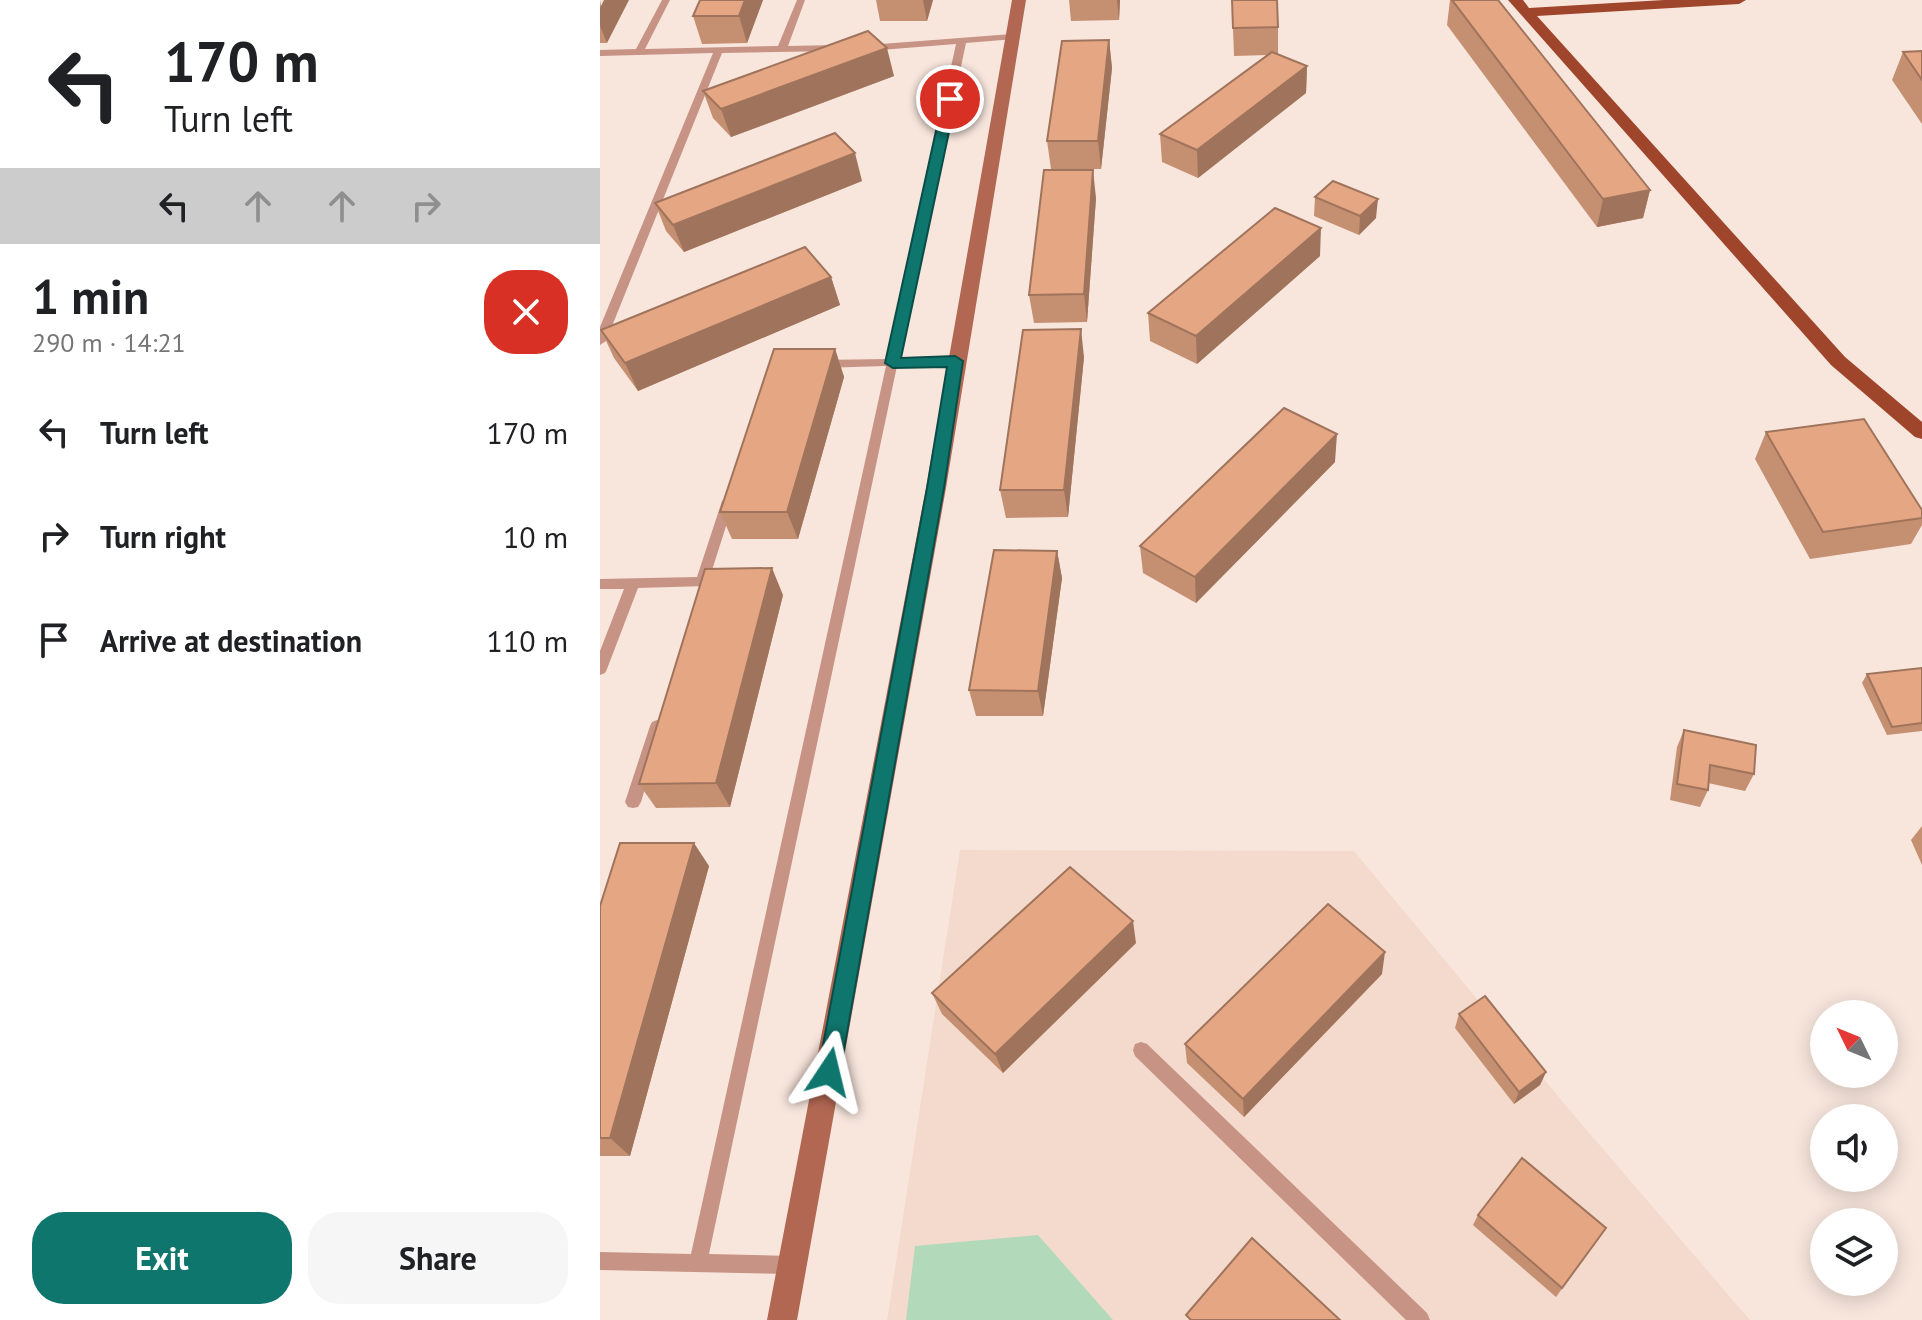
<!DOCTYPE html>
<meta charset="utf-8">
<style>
:root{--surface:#fff;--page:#f6f6f6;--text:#202124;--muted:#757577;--accent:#0f766e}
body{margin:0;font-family:"PT Sans",sans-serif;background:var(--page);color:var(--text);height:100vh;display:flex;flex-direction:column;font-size:30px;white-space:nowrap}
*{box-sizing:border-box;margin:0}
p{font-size:26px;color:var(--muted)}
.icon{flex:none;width:44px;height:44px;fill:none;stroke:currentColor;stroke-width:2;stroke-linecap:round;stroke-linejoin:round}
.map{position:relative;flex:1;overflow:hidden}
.side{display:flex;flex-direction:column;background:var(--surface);width:600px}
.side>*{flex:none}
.top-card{background:#fff;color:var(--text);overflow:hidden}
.needle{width:52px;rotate:313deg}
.fabs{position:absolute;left:1210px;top:1000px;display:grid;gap:16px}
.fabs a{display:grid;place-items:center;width:88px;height:88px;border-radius:50%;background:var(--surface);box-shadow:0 4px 20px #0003;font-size:40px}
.pin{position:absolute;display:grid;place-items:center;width:68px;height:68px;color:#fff;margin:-34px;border:4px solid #fff;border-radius:50%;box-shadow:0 2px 8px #0007}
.me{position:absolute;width:88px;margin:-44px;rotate:10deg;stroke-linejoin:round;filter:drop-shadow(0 0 6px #0008)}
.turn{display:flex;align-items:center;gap:28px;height:168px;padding:0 32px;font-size:36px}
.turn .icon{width:104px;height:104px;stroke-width:2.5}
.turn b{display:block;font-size:56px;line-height:68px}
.lanes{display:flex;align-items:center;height:76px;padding:0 32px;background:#0003;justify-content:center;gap:40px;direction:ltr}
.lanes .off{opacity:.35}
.round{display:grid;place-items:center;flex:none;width:84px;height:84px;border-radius:32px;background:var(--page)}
.head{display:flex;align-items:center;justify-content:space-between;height:136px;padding:0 32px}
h1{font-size:48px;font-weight:600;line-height:60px}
.button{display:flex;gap:16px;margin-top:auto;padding:16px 32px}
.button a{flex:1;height:92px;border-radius:32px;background:var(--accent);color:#fff;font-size:32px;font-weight:600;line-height:92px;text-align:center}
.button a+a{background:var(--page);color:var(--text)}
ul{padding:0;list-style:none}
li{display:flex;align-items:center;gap:24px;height:104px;padding:0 32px}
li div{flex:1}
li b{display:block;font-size:30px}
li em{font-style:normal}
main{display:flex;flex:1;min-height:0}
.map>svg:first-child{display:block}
.built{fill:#f3dacd}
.green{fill:#b2d9ba}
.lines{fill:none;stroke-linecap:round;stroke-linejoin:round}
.service{fill:#c79384;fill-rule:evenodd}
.secondary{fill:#b16752;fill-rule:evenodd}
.primary{fill:#9f452c;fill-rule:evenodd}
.wall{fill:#c58f71}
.shaded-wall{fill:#a0745c}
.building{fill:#e5a683;stroke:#a0745c;stroke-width:2}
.route{fill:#0f766e;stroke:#0a4d48;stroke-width:2}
</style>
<main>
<section class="side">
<div class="top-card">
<div class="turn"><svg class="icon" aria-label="left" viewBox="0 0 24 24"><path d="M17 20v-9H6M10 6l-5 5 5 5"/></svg><div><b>170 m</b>Turn left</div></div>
<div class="lanes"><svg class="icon" aria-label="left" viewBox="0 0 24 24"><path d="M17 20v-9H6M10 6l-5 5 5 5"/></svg><svg class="icon off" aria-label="ahead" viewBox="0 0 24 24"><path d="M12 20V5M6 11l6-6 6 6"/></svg><svg class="icon off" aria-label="ahead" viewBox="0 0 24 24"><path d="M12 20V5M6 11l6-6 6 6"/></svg><svg class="icon off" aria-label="right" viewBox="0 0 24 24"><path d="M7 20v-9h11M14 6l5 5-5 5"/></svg></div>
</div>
<div class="head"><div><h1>1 min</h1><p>290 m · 14:21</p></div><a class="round" style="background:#d93025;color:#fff"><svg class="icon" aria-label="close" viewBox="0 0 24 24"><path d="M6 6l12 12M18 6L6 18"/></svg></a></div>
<ul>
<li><svg class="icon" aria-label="left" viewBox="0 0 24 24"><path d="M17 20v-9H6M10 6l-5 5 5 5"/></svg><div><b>Turn left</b></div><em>170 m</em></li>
<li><svg class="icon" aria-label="right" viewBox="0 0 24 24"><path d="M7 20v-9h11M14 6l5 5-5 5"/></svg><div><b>Turn right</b></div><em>10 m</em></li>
<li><svg class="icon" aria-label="arrive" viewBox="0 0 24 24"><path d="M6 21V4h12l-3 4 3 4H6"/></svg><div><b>Arrive at destination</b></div><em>110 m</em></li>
</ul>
<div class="button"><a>Exit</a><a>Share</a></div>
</section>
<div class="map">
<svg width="1322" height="1320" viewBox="0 0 1322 1320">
<rect width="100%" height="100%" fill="#f8e6dd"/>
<path class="built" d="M 360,850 L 754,851 L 972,1113 L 1150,1320 L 287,1320 Z"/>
<path class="green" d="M 438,1235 L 513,1320 L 306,1320 L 315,1246 Z"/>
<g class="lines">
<g class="service">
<path d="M 62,0 L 70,0 L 45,49 L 178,46 L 197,0 L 205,0 L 188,46 L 236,45 L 241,48 L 236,51 L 122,53 L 6,341 L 0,345 L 0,327 L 113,53 L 0,56 L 0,50 L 36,49 Z"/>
<path d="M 412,34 L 415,35 L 415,39 L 366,43 L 299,358 L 355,357 L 361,361 L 355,365 L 297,366 L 109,1254 L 192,1256 L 199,1258 L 201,1265 L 199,1272 L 192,1274 L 0,1270 L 0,1252 L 91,1254 L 286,366 L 221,368 L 215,364 L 221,360 L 287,359 L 356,44 L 268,51 L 263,48 L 268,45 Z"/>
<path d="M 128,496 L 134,501 L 107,586 L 38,588 L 7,669 L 5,673 L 0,675 L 0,651 L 24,589 L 0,589 L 0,579 L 97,577 L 122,501 Z"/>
<path d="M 57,720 L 62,722 L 64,726 L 41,802 L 38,807 L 33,808 L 28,807 L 25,802 L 50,726 L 52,722 Z"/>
<path d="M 541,1042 L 547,1044 L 827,1313 L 830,1320 L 806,1320 L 535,1056 L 533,1050 L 535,1044 Z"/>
</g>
<path class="secondary" d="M 412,0 L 426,0 L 346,488 L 197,1320 L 167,1320 L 326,488 Z"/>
<path class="primary" d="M 908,0 L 923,0 L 929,8 L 1064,0 L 1146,0 L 1139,4 L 937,16 L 1245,357 L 1322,422 L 1322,439 L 1315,437 L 1231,365 Z"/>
</g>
<g class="wall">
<path d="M 0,0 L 7,43 L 0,43 Z"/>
<path d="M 100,0 L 163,0 L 147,43 L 102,44 L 93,16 Z"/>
<path d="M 276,0 L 333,0 L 327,21 L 280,21 Z"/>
<path d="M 469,0 L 520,0 L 519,20 L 471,21 Z"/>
<path d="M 632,0 L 678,27 L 678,55 L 707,66 L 706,93 L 598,178 L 562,162 L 560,134 L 668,55 L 634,56 Z"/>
<path d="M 850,0 L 898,0 L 1050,190 L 1043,218 L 997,227 L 847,25 Z"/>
<path d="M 509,40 L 512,68 L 501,169 L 451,169 L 447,141 Z"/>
<path d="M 1322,51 L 1322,124 L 1292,80 L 1303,52 Z"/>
<path d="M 294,76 L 131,137 L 113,118 L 103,91 Z"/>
<path d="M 262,181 L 84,252 L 66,231 L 55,203 Z"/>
<path d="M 715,197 L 776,218 L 759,235 L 714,216 Z"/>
<path d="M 496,198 L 487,322 L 434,323 L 429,295 Z"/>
<path d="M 720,256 L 597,364 L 550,341 L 548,313 Z"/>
<path d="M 231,277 L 240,305 L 38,391 L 14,358 L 1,330 Z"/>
<path d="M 235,349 L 244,377 L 198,539 L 132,539 L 120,512 Z"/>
<path d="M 484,357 L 468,517 L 406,518 L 400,490 Z"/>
<path d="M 1166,432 L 1322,510 L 1322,525 L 1311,544 L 1210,559 L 1155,459 Z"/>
<path d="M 735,462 L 596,603 L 543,573 L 540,546 Z"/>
<path d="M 457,551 L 462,578 L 443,716 L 376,716 L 369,690 Z"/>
<path d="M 183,595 L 130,807 L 56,808 L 39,784 Z"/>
<path d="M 1322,668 L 1322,731 L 1287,735 L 1262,683 L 1267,674 Z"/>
<path d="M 1084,730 L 1154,774 L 1145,791 L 1108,783 L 1108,790 L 1100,807 L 1070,800 L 1077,747 Z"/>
<path d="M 1322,826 L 1322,865 L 1311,840 Z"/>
<path d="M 109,866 L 30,1156 L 0,1156 L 0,906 Z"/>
<path d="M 536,943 L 403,1073 L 342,1014 L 332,993 Z"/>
<path d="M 782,974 L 644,1117 L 587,1063 L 585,1044 Z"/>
<path d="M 859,1014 L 946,1072 L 940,1085 L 914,1104 L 855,1028 Z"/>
<path d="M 878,1215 L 1006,1228 L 956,1297 L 873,1225 Z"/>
</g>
<g class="shaded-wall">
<path d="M 4,0 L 29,0 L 7,43 L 0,26 L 0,8 Z"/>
<path d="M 145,0 L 163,0 L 147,43 L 139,16 Z"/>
<path d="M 323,0 L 333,0 L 327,21 Z"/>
<path d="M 517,0 L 520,0 L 519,20 Z"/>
<path d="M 509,40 L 512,68 L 501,169 L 498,141 Z"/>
<path d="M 287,48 L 294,76 L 131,137 L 121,109 Z"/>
<path d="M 707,66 L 706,93 L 598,178 L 597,150 Z"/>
<path d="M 255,153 L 262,181 L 84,252 L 73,225 Z"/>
<path d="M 493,170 L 496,198 L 487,322 L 484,294 Z"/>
<path d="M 1050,190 L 1043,218 L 997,227 L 1003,199 Z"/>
<path d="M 778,199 L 776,218 L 759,235 L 760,216 Z"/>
<path d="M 721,228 L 720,256 L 597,364 L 596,336 Z"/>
<path d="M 231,277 L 240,305 L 38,391 L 25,363 Z"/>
<path d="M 481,329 L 484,357 L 468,517 L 464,490 Z"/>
<path d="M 235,349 L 244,377 L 198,539 L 187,512 Z"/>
<path d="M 737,434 L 735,462 L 596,603 L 595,577 Z"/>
<path d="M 457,551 L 462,578 L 443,716 L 438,691 Z"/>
<path d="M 172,568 L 183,595 L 130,807 L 116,783 Z"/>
<path d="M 94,843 L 109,866 L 30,1156 L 10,1138 Z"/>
<path d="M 533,921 L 536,943 L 403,1073 L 395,1054 Z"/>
<path d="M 785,952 L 782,974 L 644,1117 L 643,1099 Z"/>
<path d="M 946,1072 L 940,1085 L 914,1104 L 919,1092 Z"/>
</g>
<g class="building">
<path d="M 100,0 L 145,0 L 139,16 L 93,16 Z"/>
<path d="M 632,0 L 677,0 L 678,27 L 633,28 Z"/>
<path d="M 852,0 L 898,0 L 1050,190 L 1003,199 Z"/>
<path d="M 268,31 L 287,48 L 121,109 L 103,91 Z"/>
<path d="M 509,40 L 498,141 L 447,141 L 462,41 Z"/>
<path d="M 1322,51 L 1322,80 L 1303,52 Z"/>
<path d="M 672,52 L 707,66 L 597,150 L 560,134 Z"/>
<path d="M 235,133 L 255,153 L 73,225 L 55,203 Z"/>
<path d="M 444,170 L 493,170 L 484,294 L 429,295 Z"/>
<path d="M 733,181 L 778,199 L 760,216 L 715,197 Z"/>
<path d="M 675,208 L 721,228 L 596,336 L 548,313 Z"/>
<path d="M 205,247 L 231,277 L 25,363 L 1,330 Z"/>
<path d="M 481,329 L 464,490 L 400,490 L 423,330 Z"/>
<path d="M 174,349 L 235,349 L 187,512 L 120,512 Z"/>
<path d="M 684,408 L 737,434 L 595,577 L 540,546 Z"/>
<path d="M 1264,419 L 1322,510 L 1322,518 L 1223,532 L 1166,432 Z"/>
<path d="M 394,550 L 457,551 L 438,691 L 369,690 Z"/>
<path d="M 172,568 L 116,783 L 39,784 L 105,569 Z"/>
<path d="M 1322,668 L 1322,723 L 1292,727 L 1267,674 Z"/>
<path d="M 1084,730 L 1156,745 L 1154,774 L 1110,765 L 1108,790 L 1077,784 Z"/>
<path d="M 20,843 L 94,843 L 10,1138 L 0,1138 L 0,906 Z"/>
<path d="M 470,867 L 533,921 L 395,1054 L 332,993 Z"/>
<path d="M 728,904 L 785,952 L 643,1099 L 585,1044 Z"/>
<path d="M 885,996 L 946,1072 L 919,1092 L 859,1014 Z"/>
<path d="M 922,1158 L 1006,1228 L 962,1288 L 878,1215 Z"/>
<path d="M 652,1238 L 740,1320 L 591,1320 L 586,1315 Z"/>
</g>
<path class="route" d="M 350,95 L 356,99 L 301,358 L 355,356 L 363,361 L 344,488 L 240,1072 L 237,1080 L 229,1083 L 221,1080 L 218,1072 L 327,488 L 347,367 L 293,368 L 285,363 L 343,99 Z"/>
</svg>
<div class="fabs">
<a><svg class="needle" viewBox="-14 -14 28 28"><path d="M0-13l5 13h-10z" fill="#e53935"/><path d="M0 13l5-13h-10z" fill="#757577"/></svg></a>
<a><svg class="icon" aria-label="sound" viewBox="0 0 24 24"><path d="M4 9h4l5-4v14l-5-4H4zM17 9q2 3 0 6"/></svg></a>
<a><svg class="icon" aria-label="layers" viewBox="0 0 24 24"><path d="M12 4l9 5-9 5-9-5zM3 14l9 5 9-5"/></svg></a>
</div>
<div class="pin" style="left:350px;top:99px;background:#d93025"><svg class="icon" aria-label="arrive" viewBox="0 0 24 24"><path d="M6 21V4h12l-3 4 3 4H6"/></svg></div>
<svg class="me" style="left:229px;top:1072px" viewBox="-20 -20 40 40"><path d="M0-17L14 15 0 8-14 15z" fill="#0f766e" stroke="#fff" stroke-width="4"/></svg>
</div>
</main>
